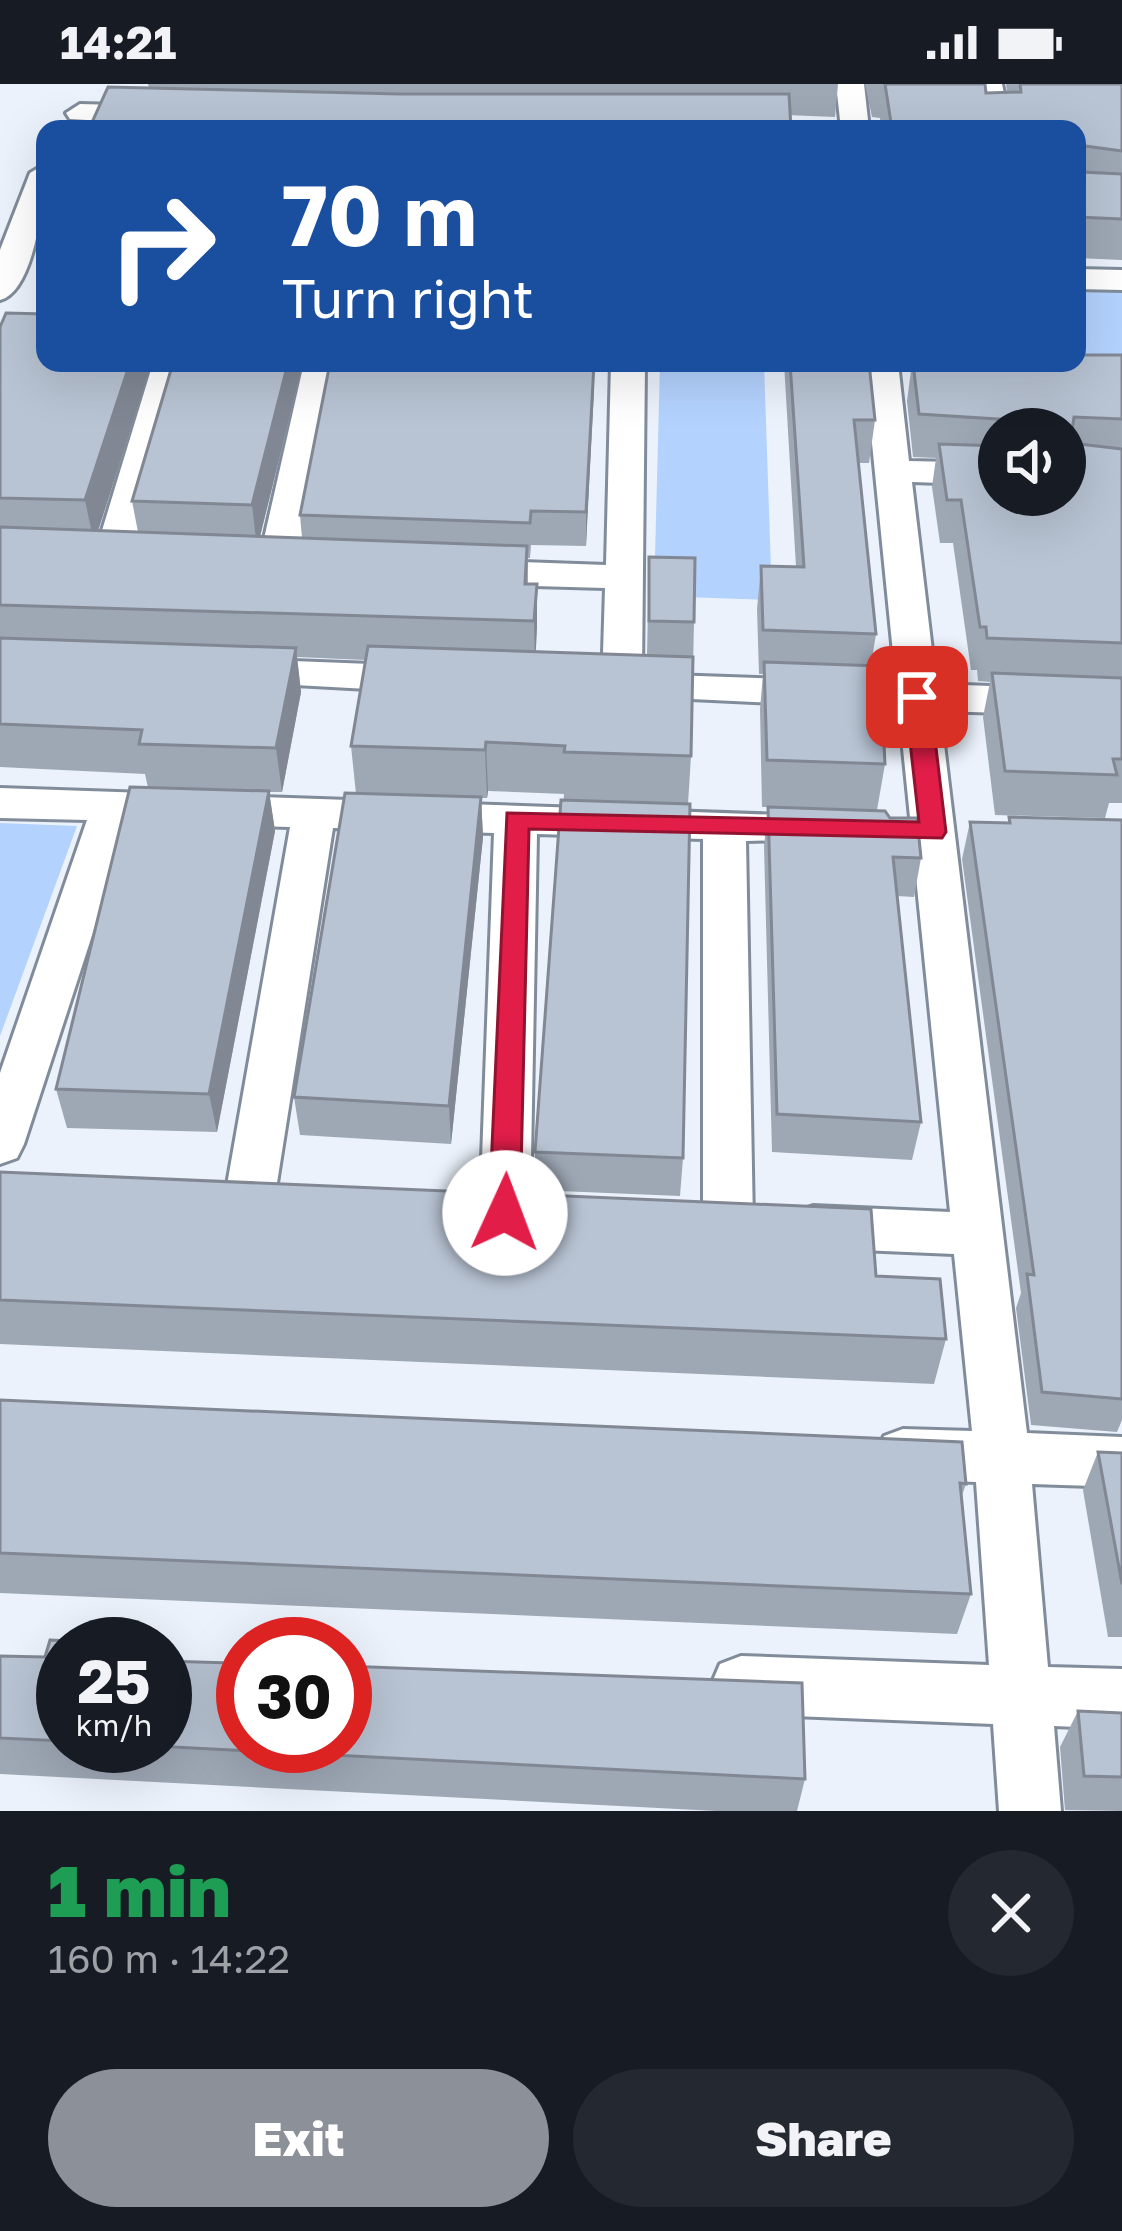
<!DOCTYPE html>
<meta charset="utf-8">
<style>
:root{--surface:#171b24;--page:#242831;--text:#f1f3f6;--muted:#9ea1a6;--accent:#8c9099}
body{margin:0;font-family:"Golos Text",sans-serif;background:var(--page);color:var(--text);height:100vh;display:flex;flex-direction:column;font-size:45px;white-space:nowrap}
*{box-sizing:border-box;margin:0}
p{font-size:39px;color:var(--muted)}
.icon{flex:none;width:66px;height:66px;fill:none;stroke:currentColor;stroke-width:2;stroke-linecap:round;stroke-linejoin:round}
.map{position:relative;height:1727px;overflow:hidden}
.side{display:flex;flex-direction:column;background:var(--surface);flex:1}
.side>*{flex:none}
.top-card{position:absolute;left:36px;top:36px;width:1050px;height:252px;border-radius:24px;box-shadow:0 12px 48px #0002;background:#1a4fa0;color:#fff;overflow:hidden}
.controls{position:absolute;left:978px;top:324px;display:grid;gap:24px}
.controls a{display:grid;place-items:center;width:108px;height:108px;border-radius:50%;background:var(--surface);box-shadow:0 12px 48px #0002;font-size:60px}
.speed{position:absolute;left:36px;top:1533px;display:flex;gap:24px;font-size:60px;font-weight:700;text-align:center}
.speed>*{display:grid;place-content:center;width:156px;height:156px;border-radius:50%;background:var(--surface);box-shadow:0 12px 48px #0002;line-height:1}
.speed small{font-size:30px;font-weight:400}
.speed .limit{border:18px solid #d22;background:#fff;color:#111}
.pin{position:absolute;display:grid;place-items:center;width:102px;height:102px;color:#fff;margin:-51px;border-radius:24px;box-shadow:0 6px 18px #0006}
.me{position:absolute;width:132px;margin:-66px;rotate:2deg;stroke-linejoin:round;filter:drop-shadow(0 0 9px #0008)}
.turn{display:flex;align-items:center;gap:42px;height:252px;padding:0 48px;font-size:54px}
.turn .icon{width:156px;height:156px;stroke-width:2.5}
.turn b{display:block;font-size:84px;line-height:102px}
.round{display:grid;place-items:center;flex:none;width:126px;height:126px;border-radius:63px;background:var(--page)}
.overview{display:flex;align-items:center;justify-content:space-between;height:204px;padding:0 48px}
h1{font-size:72px;font-weight:800;line-height:90px;color:#1e9e55}
.action{display:flex;gap:24px;margin-top:auto;padding:24px 48px}
.action a{flex:1;height:138px;border-radius:72px;background:var(--accent);color:#fff;font-size:48px;font-weight:800;line-height:138px;text-align:center}
.action a+a{background:var(--page);color:var(--text)}
.status{display:flex;justify-content:space-between;align-items:center;height:84px;padding:0 60px;background:var(--surface);direction:ltr}
.status svg{height:33px;fill:currentColor}
.map>svg:first-child{display:block}
.green{fill:#b3d2fe}
.lines{fill:none;stroke-linecap:round;stroke-linejoin:round}
.street-casing{stroke:#818c9b;stroke-width:6}
.street{fill:#fff;fill-rule:evenodd}
.wall{fill:#9ea8b5;fill-rule:evenodd}
.shaded-wall{fill:#818894}
.building{fill:#b8c3d3;stroke:#818894;stroke-width:3}
.route{fill:#e11d48;stroke:#92132f;stroke-width:3}
</style>
<div class="status"><b>14:21</b><svg viewBox="0 0 49 12"><path d="M0 12V9h3v3zM5 12V6h3v6zM10 12V3h3v9zM15 12V0h3v12zM26 1h20v11H26zM47 4h2v5h-2z"/></svg></div>
<div class="map">
<svg width="1122" height="1727" viewBox="0 0 1122 1727">
<rect width="100%" height="100%" fill="#ebf2fc"/>
<g class="green">
<path d="M 1077,207 L 1122,208 L 1122,290 L 900,283 L 1077,279 Z"/>
<path d="M 660,279 L 764,279 L 772,516 L 654,512 Z"/>
<path d="M 0,739 L 77,742 L 0,952 Z"/>
</g>
<g class="lines">
<g class="street-casing">
<g id="street">
<path d="M 836,0 L 864,0 L 869,45 L 841,45 Z"/>
<path d="M 974,0 L 1002,0 L 1011,45 L 983,45 Z"/>
<path d="M 80,20 L 154,22 L 168,31 L 154,40 L 70,35 L 66,29 Z"/>
<path d="M 45,80 C 45,111 35,207 0,216 L 0,166 L 30,89 Z"/>
<path d="M 1077,185 L 1122,186 L 1122,206 L 1077,205 Z"/>
<path d="M 153,279 L 187,279 L 131,476 L 112,487 L 93,476 Z"/>
<path d="M 304,279 L 338,279 L 296,481 L 277,493 L 258,481 Z"/>
<path d="M 611,279 L 645,279 L 642,590 L 896,599 L 864,279 L 898,279 L 909,377 L 999,379 L 999,401 L 912,398 L 936,600 L 1122,607 L 1122,633 L 940,627 L 1027,1349 L 1122,1353 L 1122,1403 L 1032,1400 L 1048,1583 L 1122,1585 L 1122,1645 L 1054,1642 L 1061,1727 L 999,1727 L 993,1640 L 741,1630 L 720,1622 L 711,1601 L 720,1580 L 741,1572 L 989,1581 L 976,1398 L 903,1395 L 884,1388 L 875,1370 L 884,1352 L 903,1345 L 972,1347 L 954,1170 L 813,1164 L 795,1158 L 788,1143 L 795,1128 L 813,1122 L 950,1128 L 899,625 L 608,611 L 602,602 L 605,504 L 465,500 L 446,488 L 465,476 L 606,481 Z"/>
<path d="M 238,575 L 423,582 L 437,586 L 443,595 L 437,604 L 423,608 L 224,597 L 218,588 L 224,579 Z"/>
<path d="M 0,704 L 840,733 L 846,744 L 840,755 L 746,757 L 753,1139 L 746,1154 L 728,1160 L 710,1154 L 703,1139 L 703,755 L 537,750 L 530,1129 L 523,1144 L 505,1150 L 487,1144 L 480,1129 L 494,749 L 333,744 L 274,1118 L 267,1133 L 249,1139 L 231,1133 L 224,1118 L 290,743 L 129,738 L 24,1060 L 17,1074 L 0,1080 L 0,989 L 87,736 L 0,734 Z"/>
</g>
</g>
<use href="#street" class="street"/>
</g>
<g class="wall">
<path d="M 148,0 L 838,0 L 835,33 L 149,4 Z"/>
<path d="M 865,0 L 985,0 L 986,9 L 1007,9 L 1006,0 L 1122,0 L 1122,176 L 1077,174 L 1077,45 L 881,45 L 880,34 L 872,33 Z"/>
<path d="M 0,243 L 45,279 L 152,279 L 98,447 L 138,448 L 132,417 L 303,279 L 260,453 L 302,454 L 300,431 L 594,279 L 586,462 L 531,461 L 530,474 L 528,474 L 528,500 L 537,500 L 536,568 L 647,572 L 649,473 L 694,538 L 691,672 L 688,720 L 683,1074 L 680,1112 L 535,1106 L 535,1068 L 564,710 L 488,707 L 487,714 L 481,714 L 483,753 L 451,1060 L 300,1051 L 294,1013 L 356,710 L 351,662 L 365,576 L 297,573 L 301,608 L 282,708 L 269,708 L 275,747 L 217,1048 L 67,1044 L 56,1005 L 148,704 L 145,690 L 0,683 Z"/>
<path d="M 1122,271 L 1122,719 L 1109,719 L 1105,734 L 995,731 L 983,633 L 990,598 L 978,597 L 977,586 L 971,586 L 953,459 L 940,459 L 932,403 L 936,374 L 913,373 L 907,317 L 912,279 L 1077,279 ZM 999,345 L 1065,345 L 999,411 Z"/>
<path d="M 784,279 L 869,279 L 875,336 L 869,379 L 859,379 L 876,550 L 871,581 L 885,680 L 877,726 L 921,774 L 914,813 L 897,812 L 921,1038 L 912,1076 L 772,1068 L 764,762 L 768,723 L 762,723 L 760,625 L 763,590 L 759,590 L 757,525 L 761,482 L 796,483 Z"/>
<path d="M 1009,733 L 1122,736 L 1122,1336 L 1117,1348 L 1031,1341 L 1016,1224 L 1021,1209 L 962,775 L 970,738 L 1008,739 Z"/>
<path d="M 0,1088 L 876,1192 L 946,1255 L 934,1300 L 0,1260 Z"/>
<path d="M 0,1316 L 966,1400 L 961,1414 L 971,1510 L 957,1550 L 0,1509 Z"/>
<path d="M 1098,1368 L 1122,1369 L 1122,1553 L 1108,1553 L 1083,1406 Z"/>
<path d="M 63,1560 L 63,1662 L 165,1662 L 805,1695 L 797,1727 L 716,1727 L 0,1690 L 0,1572 L 45,1573 Z"/>
<path d="M 1078,1627 L 1122,1629 L 1122,1727 L 1065,1726 L 1060,1663 Z"/>
</g>
<g class="shaded-wall">
<path d="M 130,279 L 152,279 L 94,459 L 85,416 Z"/>
<path d="M 288,279 L 303,279 L 257,464 L 252,421 Z"/>
<path d="M 594,279 L 594,306 L 586,462 L 586,428 Z"/>
<path d="M 537,500 L 537,544 L 535,581 L 534,537 Z"/>
<path d="M 296,564 L 301,608 L 282,708 L 276,664 Z"/>
<path d="M 486,658 L 488,707 L 487,714 L 485,666 Z"/>
<path d="M 269,707 L 275,747 L 217,1048 L 209,1010 Z"/>
<path d="M 481,713 L 483,753 L 451,1060 L 449,1022 Z"/>
</g>
<g class="building">
<path d="M 885,0 L 985,0 L 986,9 L 1021,8 L 1020,0 L 1122,0 L 1122,67 L 1085,62 L 1082,88 L 1122,90 L 1122,135 L 1077,133 L 1077,45 L 892,45 Z"/>
<path d="M 108,3 L 400,10 L 789,10 L 791,45 L 89,45 Z"/>
<path d="M 6,229 L 45,230 L 45,279 L 130,279 L 85,416 L 0,414 L 0,243 Z"/>
<path d="M 1077,271 L 1122,271 L 1122,335 L 1074,333 L 1070,359 L 1122,365 L 1122,559 L 987,554 L 986,543 L 980,543 L 961,416 L 947,416 L 939,360 L 999,362 L 999,411 L 1065,411 L 1065,345 L 1010,345 L 1012,336 L 919,330 L 913,279 L 1077,279 Z"/>
<path d="M 173,279 L 288,279 L 252,421 L 132,417 Z"/>
<path d="M 330,279 L 594,279 L 586,428 L 531,427 L 530,439 L 300,431 Z"/>
<path d="M 790,279 L 869,279 L 875,336 L 854,336 L 876,550 L 763,546 L 761,482 L 804,483 Z"/>
<path d="M 0,443 L 527,462 L 525,500 L 537,500 L 534,537 L 0,521 Z"/>
<path d="M 649,473 L 695,474 L 694,538 L 649,537 Z"/>
<path d="M 0,554 L 296,564 L 276,664 L 139,660 L 142,646 L 0,640 Z"/>
<path d="M 368,562 L 693,573 L 691,672 L 564,668 L 565,662 L 486,658 L 485,666 L 351,662 Z"/>
<path d="M 764,578 L 880,582 L 885,680 L 767,676 Z"/>
<path d="M 992,589 L 1122,594 L 1122,675 L 1113,675 L 1117,691 L 1005,687 Z"/>
<path d="M 130,703 L 269,707 L 209,1010 L 56,1005 Z"/>
<path d="M 345,709 L 481,713 L 449,1022 L 294,1013 Z"/>
<path d="M 561,716 L 690,720 L 683,1074 L 535,1068 Z"/>
<path d="M 768,723 L 885,727 L 890,734 L 917,734 L 921,774 L 893,773 L 921,1038 L 777,1030 Z"/>
<path d="M 1009,733 L 1122,736 L 1122,1315 L 1042,1308 L 1027,1190 L 1034,1191 L 970,738 L 1010,739 Z"/>
<path d="M 0,1088 L 871,1125 L 876,1192 L 940,1195 L 946,1255 L 0,1216 Z"/>
<path d="M 0,1316 L 962,1358 L 966,1400 L 960,1399 L 971,1510 L 0,1469 Z"/>
<path d="M 1098,1368 L 1122,1369 L 1122,1500 Z"/>
<path d="M 50,1556 L 131,1560 L 63,1560 L 63,1657 L 0,1654 L 0,1572 L 45,1573 Z"/>
<path d="M 236,1565 L 243,1566 L 243,1662 L 345,1662 L 345,1582 L 802,1599 L 805,1695 L 154,1662 L 165,1662 L 165,1577 L 231,1579 Z"/>
<path d="M 1078,1627 L 1122,1629 L 1122,1693 L 1084,1692 Z"/>
</g>
<path class="route" d="M 917,605 L 930,613 L 946,748 L 942,754 L 529,745 L 520,1129 L 505,1142 L 494,1138 L 489,1129 L 507,729 L 919,738 L 905,613 Z"/>
</svg>
<div class="controls">
<a><svg class="icon" aria-label="sound" viewBox="0 0 24 24"><path d="M4 9h4l5-4v14l-5-4H4zM17 9q2 3 0 6"/></svg></a>
</div>
<div class="speed"><div>25<small>km/h</small></div><div class="limit">30</div></div>
<div class="pin" style="left:917px;top:613px;background:#d93025"><svg class="icon" aria-label="arrive" viewBox="0 0 24 24"><path d="M6 21V4h12l-3 4 3 4H6"/></svg></div>
<svg class="me" style="left:505px;top:1129px" viewBox="-20 -20 40 40"><circle r="19" fill="#fff"/><path d="M0-13L10 11 0 6-10 11z" fill="#e11d48"/></svg>
<div class="top-card">
<div class="turn"><svg class="icon" aria-label="right" viewBox="0 0 24 24"><path d="M7 20v-9h11M14 6l5 5-5 5"/></svg><div><b>70 m</b>Turn right</div></div>
</div>
</div>
<section class="side">
<div class="overview"><div><h1>1 min</h1><p>160 m · 14:22</p></div><a class="round"><svg class="icon" aria-label="close" viewBox="0 0 24 24"><path d="M6 6l12 12M18 6L6 18"/></svg></a></div>
<div class="action"><a>Exit</a><a>Share</a></div>
</section>
